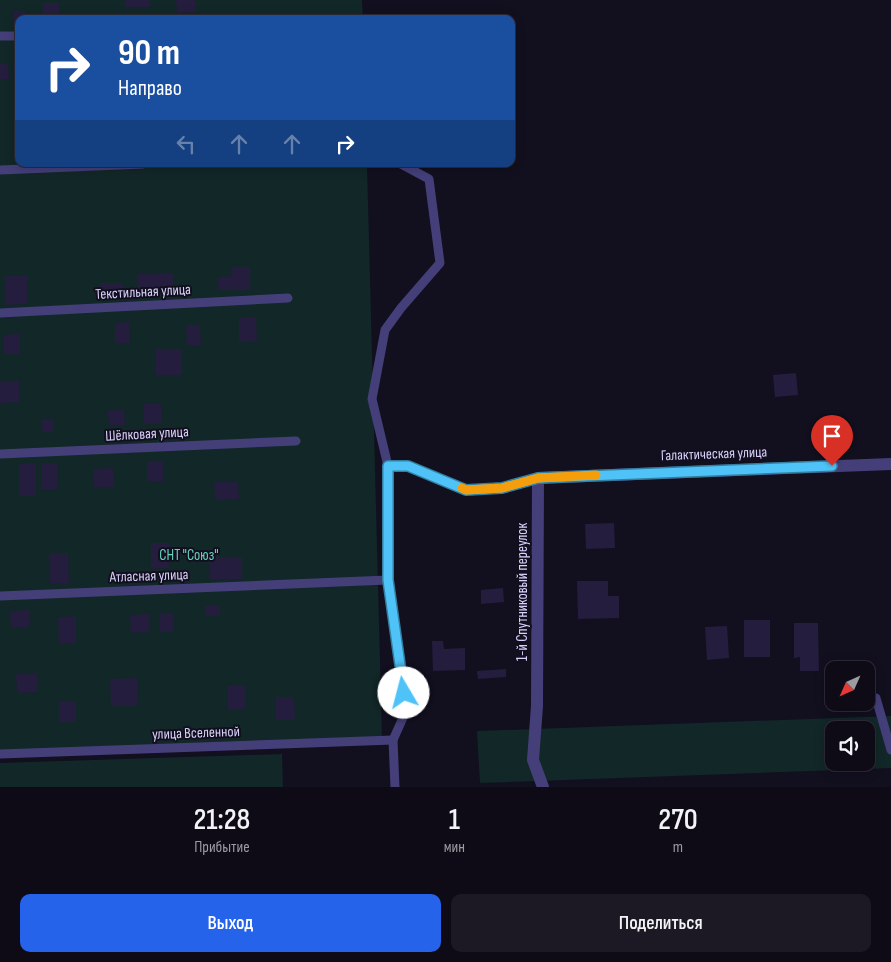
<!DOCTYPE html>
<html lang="ru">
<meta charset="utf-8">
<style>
:root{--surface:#0e0b17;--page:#1c1924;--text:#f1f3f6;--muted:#9b9ba1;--line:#2e2b36;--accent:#2563eb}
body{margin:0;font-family:"Sofia Sans Condensed",sans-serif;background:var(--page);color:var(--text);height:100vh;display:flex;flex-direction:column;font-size:19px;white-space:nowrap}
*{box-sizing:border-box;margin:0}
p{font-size:16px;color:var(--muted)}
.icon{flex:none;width:28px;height:28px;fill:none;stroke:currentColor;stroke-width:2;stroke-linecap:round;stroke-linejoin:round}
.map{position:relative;height:787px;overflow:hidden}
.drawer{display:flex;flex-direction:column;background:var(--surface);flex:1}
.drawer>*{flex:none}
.top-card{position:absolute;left:15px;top:15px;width:500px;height:152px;border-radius:10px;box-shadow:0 2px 12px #0003,0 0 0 1px var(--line);background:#1a4fa0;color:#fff;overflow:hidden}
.needle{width:32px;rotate:225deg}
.buttons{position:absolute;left:825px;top:661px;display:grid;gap:10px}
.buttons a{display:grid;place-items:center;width:50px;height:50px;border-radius:10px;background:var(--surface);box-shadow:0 2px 12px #0003,0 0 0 1px var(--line);font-size:25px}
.pin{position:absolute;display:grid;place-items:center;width:42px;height:42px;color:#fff;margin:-51px -21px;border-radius:50% 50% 50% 0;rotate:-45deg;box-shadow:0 0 5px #0007}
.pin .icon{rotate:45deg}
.me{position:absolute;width:55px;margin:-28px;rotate:352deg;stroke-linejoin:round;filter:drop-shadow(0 0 4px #0008)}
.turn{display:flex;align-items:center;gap:18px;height:105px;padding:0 20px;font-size:22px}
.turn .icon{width:65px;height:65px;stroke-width:2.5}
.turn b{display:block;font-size:35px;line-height:42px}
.lanes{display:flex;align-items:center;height:48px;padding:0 20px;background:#0003;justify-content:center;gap:25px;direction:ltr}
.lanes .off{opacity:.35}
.eta{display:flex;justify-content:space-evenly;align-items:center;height:85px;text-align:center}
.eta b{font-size:30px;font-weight:600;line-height:35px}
.action{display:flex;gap:10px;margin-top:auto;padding:10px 20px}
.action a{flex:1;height:58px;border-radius:10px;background:var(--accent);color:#fff;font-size:20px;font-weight:600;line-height:58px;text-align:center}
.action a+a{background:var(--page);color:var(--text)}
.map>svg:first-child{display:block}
.green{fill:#122728;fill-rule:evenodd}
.building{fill:#251d3d}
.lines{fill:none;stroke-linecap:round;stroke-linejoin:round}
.service{stroke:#443f79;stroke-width:9}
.minor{stroke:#443f79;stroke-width:12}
.route-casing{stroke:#337fa1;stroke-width:12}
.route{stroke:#4fc3f7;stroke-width:9}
.slow{stroke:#f59e0b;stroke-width:9}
.labels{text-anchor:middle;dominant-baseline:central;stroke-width:4;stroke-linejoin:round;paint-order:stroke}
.street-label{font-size:15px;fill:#d8d1fa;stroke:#120f1f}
.park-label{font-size:15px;fill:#66d2bd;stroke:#120f1f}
</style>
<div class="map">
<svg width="891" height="787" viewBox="0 0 891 787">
<rect width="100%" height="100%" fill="#120f1f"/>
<g class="green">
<path d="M 0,0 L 362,0 L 363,19 L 19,19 L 19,164 L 367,164 L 382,738 L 0,751 Z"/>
<path d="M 891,716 L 891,768 L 480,783 L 477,731 ZM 834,730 L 866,730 L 866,762 L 834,762 Z"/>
<path d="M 282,754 L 283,787 L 0,787 L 0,763 Z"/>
</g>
<g class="building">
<rect x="125" y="0" width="25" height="7"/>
<path d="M 176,0 L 195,0 L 196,12 L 177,13 Z"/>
<path d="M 43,3 L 59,3 L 59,19 L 42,19 Z"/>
<path d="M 14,11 L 25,11 L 25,19 L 19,19 L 19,26 L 14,26 Z"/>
<path d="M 0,64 L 8,64 L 9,79 L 0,79 Z"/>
<path d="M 231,267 L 250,267 L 250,290 L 218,290 L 218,277 L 232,276 Z"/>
<path d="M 173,273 L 173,293 L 137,293 L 137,274 Z"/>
<path d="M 5,276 L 27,276 L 27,304 L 5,305 Z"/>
<rect x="100" y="283" width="23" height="11"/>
<path d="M 239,318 L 256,318 L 257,341 L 239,342 Z"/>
<path d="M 129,322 L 129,343 L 115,343 L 115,323 Z"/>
<path d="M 186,325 L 200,325 L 201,345 L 187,345 Z"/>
<path d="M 20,334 L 20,354 L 4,354 L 4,335 Z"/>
<path d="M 155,349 L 182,349 L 182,375 L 156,375 Z"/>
<path d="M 796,373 L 798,395 L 775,397 L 773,375 Z"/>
<path d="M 0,381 L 19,381 L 20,402 L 0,403 Z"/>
<path d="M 161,403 L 162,424 L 144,424 L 144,404 Z"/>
<path d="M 124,409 L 125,425 L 109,425 L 108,410 Z"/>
<path d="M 41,420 L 54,420 L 54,432 L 42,432 Z"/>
<path d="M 163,461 L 163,481 L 147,481 L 147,462 Z"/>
<path d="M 36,463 L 36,496 L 19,496 L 19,464 Z"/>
<path d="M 41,463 L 57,463 L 58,489 L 41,489 Z"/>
<path d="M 113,468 L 114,487 L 94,487 L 93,469 Z"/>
<path d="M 214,482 L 238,482 L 239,499 L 215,500 Z"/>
<path d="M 614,523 L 615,548 L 586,549 L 585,524 Z"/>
<path d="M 151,543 L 169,543 L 169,568 L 151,569 Z"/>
<path d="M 49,553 L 68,553 L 69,583 L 50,583 Z"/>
<path d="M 210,557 L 242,557 L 242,579 L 210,580 Z"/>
<path d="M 577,581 L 608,581 L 608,596 L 619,596 L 619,618 L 578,619 Z"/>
<path d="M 503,588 L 504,602 L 481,604 L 481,590 Z"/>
<rect x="205" y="606" width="15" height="10"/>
<path d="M 29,610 L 29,627 L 11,627 L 10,611 Z"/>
<path d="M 149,614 L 149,632 L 131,633 L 130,615 Z"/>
<path d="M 159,614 L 173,614 L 173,632 L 160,632 Z"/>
<path d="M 76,616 L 76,643 L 59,644 L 58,617 Z"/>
<rect x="744" y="620" width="26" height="37"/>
<path d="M 794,623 L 818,623 L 819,671 L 800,671 L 800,657 L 794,658 Z"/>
<path d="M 727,626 L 729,658 L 707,660 L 705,627 Z"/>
<path d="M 432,641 L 443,641 L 444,649 L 465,648 L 465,670 L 433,671 Z"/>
<path d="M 506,669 L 506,677 L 478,679 L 477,671 Z"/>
<path d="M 16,674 L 37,674 L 38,692 L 17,693 Z"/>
<path d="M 137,678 L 138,706 L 111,706 L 110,679 Z"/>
<path d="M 245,685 L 245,709 L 228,710 L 227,686 Z"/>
<path d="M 276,697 L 294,697 L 295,720 L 276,720 Z"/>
<rect x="59" y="702" width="17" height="20"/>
</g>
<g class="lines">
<g class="service">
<path d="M 0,36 L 19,36"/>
<path d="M 0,170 L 143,164"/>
<path d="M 0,313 L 288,298"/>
<path d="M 0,454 L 296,441"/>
<path d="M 388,466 L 408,466 L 466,490 L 502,488 L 538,478"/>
<path d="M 0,596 L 388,580"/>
<path d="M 876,698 L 891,750"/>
<path d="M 0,754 L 393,740"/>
<path d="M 395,787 L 393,740 L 406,711 L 388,580 L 388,466 L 372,399 L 385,330 L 401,308 L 440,263 L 429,179 L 401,164"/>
</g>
<path class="minor" d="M 543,787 L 533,760 L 537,706 L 538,478 L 891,464"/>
</g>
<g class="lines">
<g class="route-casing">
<path id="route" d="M 404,693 L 388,580 L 388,466 L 408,466 L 466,490 L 502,488 L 538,478 L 832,466"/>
</g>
<use href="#route" class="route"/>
<path class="slow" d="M 462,488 L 466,490 L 502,488 L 538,478 L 596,475"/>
</g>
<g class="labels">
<g class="street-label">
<text transform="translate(143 292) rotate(-3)">Текстильная улица</text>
<text transform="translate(147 434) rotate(-3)">Шёлковая улица</text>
<text transform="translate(714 454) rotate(-2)">Галактическая улица</text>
<text transform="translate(149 576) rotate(-2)">Атласная улица</text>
<text transform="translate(522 592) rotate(-90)">1-й Спутниковый переулок</text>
<text transform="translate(196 733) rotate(-2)">улица Вселенной</text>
</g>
<g class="park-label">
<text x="189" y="555">СНТ "Союз"</text>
</g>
</g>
</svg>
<div class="buttons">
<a><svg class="needle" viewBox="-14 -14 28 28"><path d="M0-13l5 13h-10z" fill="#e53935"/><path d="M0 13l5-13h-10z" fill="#9b9ba1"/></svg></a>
<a><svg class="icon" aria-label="sound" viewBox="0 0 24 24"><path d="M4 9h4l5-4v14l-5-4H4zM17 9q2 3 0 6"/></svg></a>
</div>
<div class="pin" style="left:832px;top:466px;background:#d93025"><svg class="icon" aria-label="arrive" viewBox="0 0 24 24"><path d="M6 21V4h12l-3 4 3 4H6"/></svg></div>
<svg class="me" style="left:404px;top:693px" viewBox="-20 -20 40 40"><circle r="19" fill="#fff"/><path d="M0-13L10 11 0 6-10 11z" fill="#4fc3f7"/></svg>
<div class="top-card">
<div class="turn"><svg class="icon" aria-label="right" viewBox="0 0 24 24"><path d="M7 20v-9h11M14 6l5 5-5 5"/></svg><div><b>90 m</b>Направо</div></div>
<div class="lanes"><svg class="icon off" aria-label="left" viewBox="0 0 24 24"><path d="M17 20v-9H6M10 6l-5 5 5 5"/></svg><svg class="icon off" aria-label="ahead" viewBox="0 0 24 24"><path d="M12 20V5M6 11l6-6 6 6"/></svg><svg class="icon off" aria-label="ahead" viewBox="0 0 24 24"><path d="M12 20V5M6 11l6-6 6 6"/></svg><svg class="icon" aria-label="right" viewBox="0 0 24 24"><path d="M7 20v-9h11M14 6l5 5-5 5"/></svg></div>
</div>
</div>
<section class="drawer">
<div class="eta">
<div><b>21:28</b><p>Прибытие</p></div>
<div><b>1</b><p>мин</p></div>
<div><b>270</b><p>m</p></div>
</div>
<div class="action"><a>Выход</a><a>Поделиться</a></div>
</section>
